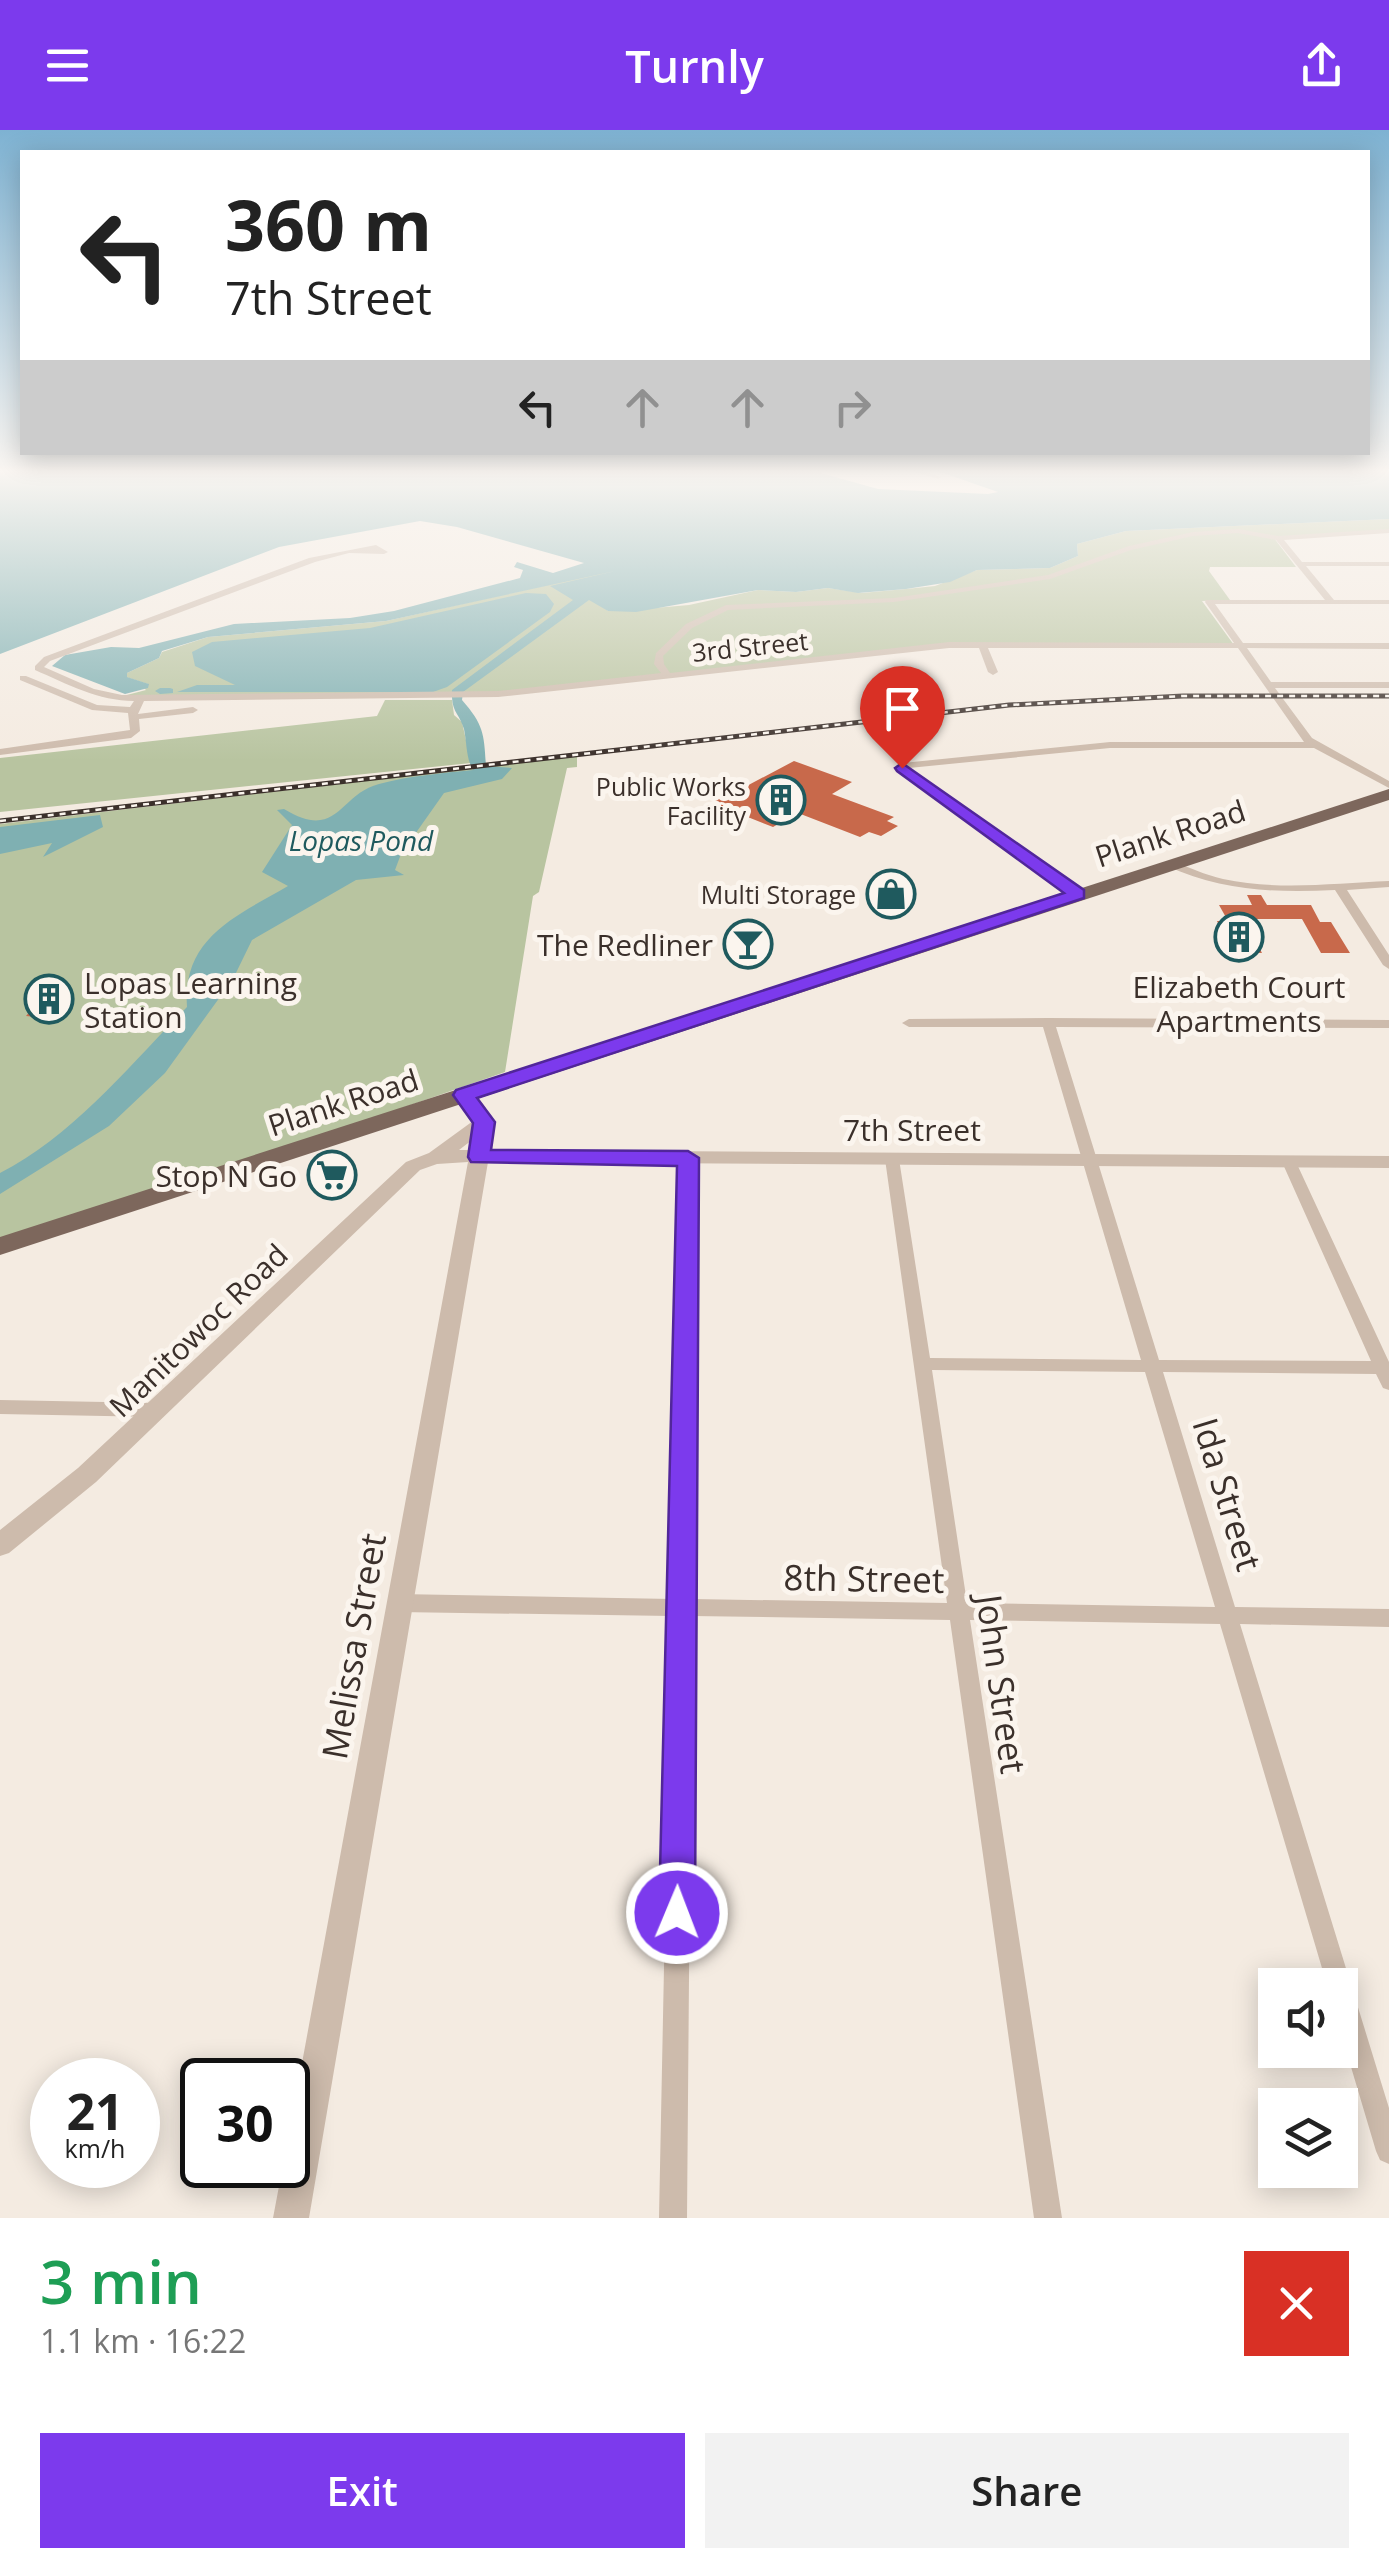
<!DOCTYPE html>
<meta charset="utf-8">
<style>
:root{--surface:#fff;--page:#f2f2f2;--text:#222;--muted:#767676;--accent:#7c3aed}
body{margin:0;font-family:"Open Sans",sans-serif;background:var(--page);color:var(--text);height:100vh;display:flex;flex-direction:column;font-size:38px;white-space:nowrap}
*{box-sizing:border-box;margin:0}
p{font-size:32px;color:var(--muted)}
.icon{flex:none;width:55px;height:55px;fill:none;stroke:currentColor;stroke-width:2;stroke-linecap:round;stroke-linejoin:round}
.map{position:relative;height:2088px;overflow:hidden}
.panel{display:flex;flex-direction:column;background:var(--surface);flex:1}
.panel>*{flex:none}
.banner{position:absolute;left:20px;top:20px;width:1350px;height:305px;border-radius:0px;box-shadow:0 5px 25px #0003;background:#fff;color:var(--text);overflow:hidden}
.controls{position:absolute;left:1258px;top:1838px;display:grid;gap:20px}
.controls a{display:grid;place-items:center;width:100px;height:100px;border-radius:0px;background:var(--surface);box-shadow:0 5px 25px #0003;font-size:50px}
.speed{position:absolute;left:30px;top:1928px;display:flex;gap:20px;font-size:50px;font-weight:700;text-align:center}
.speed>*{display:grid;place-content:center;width:130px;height:130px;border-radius:50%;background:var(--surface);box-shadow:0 5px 25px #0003;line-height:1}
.speed small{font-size:25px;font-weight:400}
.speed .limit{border:5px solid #111;border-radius:15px;background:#fff;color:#111}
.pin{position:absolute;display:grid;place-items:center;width:85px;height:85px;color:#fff;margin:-102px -42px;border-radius:50% 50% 50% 0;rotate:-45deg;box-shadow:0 0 10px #0007}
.pin .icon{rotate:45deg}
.me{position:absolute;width:110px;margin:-55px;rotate:1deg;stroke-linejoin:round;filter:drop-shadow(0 0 8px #0008)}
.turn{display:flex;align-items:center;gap:35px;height:210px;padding:0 40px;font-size:45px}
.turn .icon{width:130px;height:130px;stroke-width:2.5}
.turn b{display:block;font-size:70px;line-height:85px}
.lanes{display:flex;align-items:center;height:95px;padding:0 40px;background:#0003;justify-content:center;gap:50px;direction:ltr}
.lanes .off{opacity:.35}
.round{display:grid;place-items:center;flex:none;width:105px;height:105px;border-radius:0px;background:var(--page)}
.overview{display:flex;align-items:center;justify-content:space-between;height:170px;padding:0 40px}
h1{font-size:60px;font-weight:600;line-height:75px;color:#1e9e55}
.primary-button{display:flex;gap:20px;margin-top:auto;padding:20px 40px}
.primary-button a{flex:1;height:115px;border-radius:0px;background:var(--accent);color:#fff;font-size:40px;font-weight:600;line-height:115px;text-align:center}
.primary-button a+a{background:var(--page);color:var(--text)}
header{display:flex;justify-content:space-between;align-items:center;height:130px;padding:0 40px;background:var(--accent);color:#fff;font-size:45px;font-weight:600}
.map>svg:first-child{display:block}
.green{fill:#b8c4a0}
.water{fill:#7fb0b2}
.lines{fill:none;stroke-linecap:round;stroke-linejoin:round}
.canal{fill:#7fb0b2;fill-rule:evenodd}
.building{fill:#c8694b}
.minor{fill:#cdbbac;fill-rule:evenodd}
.tertiary{fill:#cdbbac;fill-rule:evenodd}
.primary{fill:#7d675c;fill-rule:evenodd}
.rail-casing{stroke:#3b302b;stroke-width:5}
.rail{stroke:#fbf5ee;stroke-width:2.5;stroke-dasharray:6;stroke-linecap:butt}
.route{fill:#7c3aed;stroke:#51269a;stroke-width:2.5}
.labels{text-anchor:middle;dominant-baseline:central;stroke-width:10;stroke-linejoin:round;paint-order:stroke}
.far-street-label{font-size:25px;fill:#3b302b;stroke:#fbf5ee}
.far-poi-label{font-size:25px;fill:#3b302b;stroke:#fbf5ee;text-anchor:end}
.far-water-label{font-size:28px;font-style:italic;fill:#1f5a5e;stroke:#fbf5ee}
.street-label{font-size:30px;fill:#3b302b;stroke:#fbf5ee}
.poi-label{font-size:30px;fill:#3b302b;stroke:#fbf5ee;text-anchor:end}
.near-street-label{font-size:35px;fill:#3b302b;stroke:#fbf5ee}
</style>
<header><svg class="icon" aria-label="menu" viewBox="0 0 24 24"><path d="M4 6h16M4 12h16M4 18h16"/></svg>Turnly<svg class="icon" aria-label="share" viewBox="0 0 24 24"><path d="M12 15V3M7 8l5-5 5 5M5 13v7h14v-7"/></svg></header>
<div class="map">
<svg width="1389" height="2088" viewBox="0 0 1389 2088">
<rect width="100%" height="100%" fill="#f4ebe1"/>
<g class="green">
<path d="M 1389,389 L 1389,400 L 1274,408 L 1296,437 L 1210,437 L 1209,441 L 1230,470 L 1202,471 L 1234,515 L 965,514 L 464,566 L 123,566 L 146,560 L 144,558 L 148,554 L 126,547 L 127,543 L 159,528 L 162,522 L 208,507 L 386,491 L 610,441 L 616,440 L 595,447 L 596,471 L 608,481 L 620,481 L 689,475 L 758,460 L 796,462 L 828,458 L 862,463 L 906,459 L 935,456 L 977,440 L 1050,438 L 1078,426 L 1077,414 L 1126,401 Z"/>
<path d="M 385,570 L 452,570 L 454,585 L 462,592 L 471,633 L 0,682 L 0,628 L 377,586 Z"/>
<path d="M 577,626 L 577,637 L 567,638 L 539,762 L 533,766 L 505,942 L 305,1012 L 0,1111 L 0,694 Z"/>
</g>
<g class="water">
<path d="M 0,338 L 803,338 L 878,359 L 988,364 L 998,362 L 929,338 L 1389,338 L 1389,389 L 1126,401 L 1077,414 L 1078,426 L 1050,438 L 977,440 L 950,452 L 906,459 L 858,463 L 828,458 L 796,462 L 758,460 L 636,482 L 608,481 L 589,470 L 463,562 L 462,570 C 484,595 484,604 486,636 L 512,638 L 502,649 L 444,663 L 401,724 L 395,740 L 404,745 L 356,750 L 252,810 L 233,849 L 165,943 L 109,996 L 0,1064 L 0,1043 C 74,1005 130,935 187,877 C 182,807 237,786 288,756 L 262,742 L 292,695 L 277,680 L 284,679 C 338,712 339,664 379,654 C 409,646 442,643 473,640 C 466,628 467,614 464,599 C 459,582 451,583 452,560 L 573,470 L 550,456 L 615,441 L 386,491 L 208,507 L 162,521 L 159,528 L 127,543 L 127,547 L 149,554 L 148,558 L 125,564 L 52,536 L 65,525 L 111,517 L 139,518 L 234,494 L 350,488 L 394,481 L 520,448 L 523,440 L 514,437 L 517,432 L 553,443 L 584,433 L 457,397 L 420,391 L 279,417 L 0,524 Z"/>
<path d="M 526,463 L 546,464 L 554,474 L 550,482 L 447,557 L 433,562 L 177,562 L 197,555 L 235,555 L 195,536 L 192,522 L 212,512 L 370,498 Z"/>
<path d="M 100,685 L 103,697 L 43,727 L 52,713 L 0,724 L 0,697 Z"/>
</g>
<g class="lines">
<path class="canal" d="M 170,558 L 173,559 L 173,563 L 160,564 L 155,561 L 160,558 Z"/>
</g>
<g class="building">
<path d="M 794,631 L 852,652 L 832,664 L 894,687 L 887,691 L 898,696 L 881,706 L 869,702 L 860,707 L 798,683 L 773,697 L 715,674 L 719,672 L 709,668 L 732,656 L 741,659 Z"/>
<path d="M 1247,765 L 1261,765 L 1267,775 L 1311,775 L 1320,792 L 1331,792 L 1350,823 L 1321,823 L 1302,789 L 1244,789 L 1262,823 L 1232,822 L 1217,791 L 1228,791 L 1219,775 L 1252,775 Z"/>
<path d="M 750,802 L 768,820 L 746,826 L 728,808 Z"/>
<path d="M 48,861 L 63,862 L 46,888 L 26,886 Z"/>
</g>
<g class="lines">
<g class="minor">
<path d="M 902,338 L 914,338 L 941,347 L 938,349 Z"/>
<path d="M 1238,399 L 1278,406 L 1389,399 L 1389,403 L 1284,410 L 1302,432 L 1389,432 L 1389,436 L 1306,436 L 1334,470 L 1389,470 L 1389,474 L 1215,474 L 1243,513 L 1389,513 L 1389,519 L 1247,518 L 1271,552 L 1389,552 L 1389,558 L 1275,558 L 1312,608 L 1389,651 L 1389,658 L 1314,618 L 1110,618 L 909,638 L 1081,762 L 1081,766 L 1077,768 L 902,644 L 898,636 L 903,633 L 1110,612 L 1304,612 L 1238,518 L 988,518 L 998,542 L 993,545 L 988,542 L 979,518 L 949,518 L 498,567 L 144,571 L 138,584 L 193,577 L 198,580 L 193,583 L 139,589 L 140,601 L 131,608 L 0,625 L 0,619 L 130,600 L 128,583 L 92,580 L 20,550 L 20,546 L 26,546 L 97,575 L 130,577 L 134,571 C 99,571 67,554 35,540 L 35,536 L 44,527 L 309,428 L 376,415 L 388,422 L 384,424 L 349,423 L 315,432 L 50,531 L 44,537 L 94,559 L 122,565 L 498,561 L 661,543 L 654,534 L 656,523 L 686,494 L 726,475 L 894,468 L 1048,445 L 1129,416 L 1193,402 ZM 1238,403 L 1276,410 L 1325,470 L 1206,470 L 1205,472 L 1234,513 L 949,512 L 670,543 L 664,534 L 663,526 L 692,498 L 728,480 L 894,472 L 1050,449 L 1131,420 L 1193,406 Z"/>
<path d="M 1171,731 C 1189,737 1205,745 1223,749 C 1278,761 1335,753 1389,751 L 1389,757 L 1347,760 L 1389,825 L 1389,839 L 1383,835 L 1335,760 C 1276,763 1222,761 1167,736 L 1167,732 Z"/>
<path d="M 1048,888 L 1389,890 L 1389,898 L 1056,897 L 1159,1230 L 1371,1231 L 1282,1032 L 1289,1027 L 1296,1032 L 1389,1232 L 1389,1260 L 1383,1258 L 1376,1244 L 1163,1242 L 1235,1477 L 1389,1479 L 1389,1497 L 1240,1494 L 1389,1978 L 1389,2034 L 1380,2030 L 1376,2021 L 1340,1900 L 1340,1855 L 1327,1855 L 1220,1494 L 970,1490 L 1062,2088 L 1034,2088 L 950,1490 L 692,1486 L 687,2088 L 659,2088 L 671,1486 L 398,1482 L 391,1479 L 388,1473 L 391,1467 L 398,1464 L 672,1469 L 681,1028 L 688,1023 L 695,1028 L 692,1469 L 947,1473 L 885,1029 L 887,1026 L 892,1024 L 899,1029 L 930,1228 L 1141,1230 L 1043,897 L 909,897 L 902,893 L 909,889 ZM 932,1240 L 1145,1242 L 1215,1477 L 967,1473 Z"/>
<path d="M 0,1270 L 157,1273 L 163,1275 L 166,1280 L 163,1285 L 157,1287 L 0,1284 Z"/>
</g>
<path class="tertiary" d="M 463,959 C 490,969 494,995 490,1020 L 1389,1026 L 1389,1038 L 488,1032 L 309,2088 L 273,2088 L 283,2035 L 288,2035 L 288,2009 L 468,1032 L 437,1034 L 420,1040 L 96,1352 L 9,1423 L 0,1426 L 0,1400 L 78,1338 L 406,1032 L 429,1023 L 473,991 L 454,965 ZM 472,1010 L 470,1020 L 459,1020 Z"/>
<path class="primary" d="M 1389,659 L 1389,670 L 0,1125 L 0,1107 Z"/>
<g class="rail-casing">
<path id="rail" d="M 0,691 L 1009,575 L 1183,566 L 1389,566"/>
</g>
<use href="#rail" class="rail"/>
</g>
<linearGradient id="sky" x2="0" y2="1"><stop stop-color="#7eb2d2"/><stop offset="0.54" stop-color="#faf6f2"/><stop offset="1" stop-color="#faf6f2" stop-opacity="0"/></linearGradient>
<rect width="1389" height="631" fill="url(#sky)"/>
<path class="route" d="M 902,633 L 1084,760 L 1084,768 L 477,968 L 495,992 L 491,1020 L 688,1021 L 699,1028 L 695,1783 L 690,1796 L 677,1801 L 665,1796 L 659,1783 L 677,1036 L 471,1032 L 468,1027 L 473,993 L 453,965 L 456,960 L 1064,763 L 897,641 L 895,638 Z"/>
<defs>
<g id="building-ring" transform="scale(2.5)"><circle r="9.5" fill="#fbf5ee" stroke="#1f5a5e" stroke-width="1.5"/><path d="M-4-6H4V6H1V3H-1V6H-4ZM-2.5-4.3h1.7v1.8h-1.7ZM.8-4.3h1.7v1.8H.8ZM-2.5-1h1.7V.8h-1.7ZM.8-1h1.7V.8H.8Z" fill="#1f5a5e"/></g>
<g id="shop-ring" transform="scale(2.5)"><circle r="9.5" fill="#fbf5ee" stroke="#1f5a5e" stroke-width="1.5"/><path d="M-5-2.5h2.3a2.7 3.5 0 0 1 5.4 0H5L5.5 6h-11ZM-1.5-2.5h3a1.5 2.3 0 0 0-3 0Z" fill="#1f5a5e"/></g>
<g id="bar-ring" transform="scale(2.5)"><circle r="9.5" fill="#fbf5ee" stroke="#1f5a5e" stroke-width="1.5"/><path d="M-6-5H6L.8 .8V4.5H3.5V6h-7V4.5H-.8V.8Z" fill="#1f5a5e"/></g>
<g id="supermarket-ring" transform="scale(2.5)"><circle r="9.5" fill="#fbf5ee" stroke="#1f5a5e" stroke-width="1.5"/><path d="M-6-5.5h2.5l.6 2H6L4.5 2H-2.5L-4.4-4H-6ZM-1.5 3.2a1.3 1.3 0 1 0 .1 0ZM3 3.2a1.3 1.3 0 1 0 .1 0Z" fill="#1f5a5e"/></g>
</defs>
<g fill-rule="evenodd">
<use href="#building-ring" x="781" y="670"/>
<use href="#shop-ring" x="891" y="764"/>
<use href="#building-ring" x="1239" y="807"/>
<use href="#bar-ring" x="748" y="814"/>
<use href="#building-ring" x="49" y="869"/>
<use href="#supermarket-ring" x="332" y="1045"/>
</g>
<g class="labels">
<g class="far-street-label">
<text transform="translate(750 516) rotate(-6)">3rd Street</text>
</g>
<g class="far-poi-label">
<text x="746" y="656">Public Works<tspan x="746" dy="29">Facility</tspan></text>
<text x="856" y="764">Multi Storage</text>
</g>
<g class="far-water-label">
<text x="361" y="710">Lopas Pond</text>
</g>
<g class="street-label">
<text transform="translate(1170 703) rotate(-18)">Plank Road</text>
<text transform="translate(343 972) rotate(-18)">Plank Road</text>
<text x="912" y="999">7th Street</text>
<text transform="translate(198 1200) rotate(-44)">Manitowoc Road</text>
</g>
<g class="poi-label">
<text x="713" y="814">The Redliner</text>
<text x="84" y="852" text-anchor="start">Lopas Learning<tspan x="84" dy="34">Station</tspan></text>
<text x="1239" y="856" text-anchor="middle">Elizabeth Court<tspan x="1239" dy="34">Apartments</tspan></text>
<text x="297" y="1045">Stop N Go</text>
</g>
<g class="near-street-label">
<text transform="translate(1228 1364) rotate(73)">Ida Street</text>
<text transform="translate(864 1448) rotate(1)">8th Street</text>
<text transform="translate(353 1516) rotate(-80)">Melissa Street</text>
<text transform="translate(1002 1554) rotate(82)">John Street</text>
</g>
</g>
</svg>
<div class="controls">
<a><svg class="icon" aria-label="sound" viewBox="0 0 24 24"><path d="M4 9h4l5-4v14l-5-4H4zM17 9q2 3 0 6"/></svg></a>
<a><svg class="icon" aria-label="layers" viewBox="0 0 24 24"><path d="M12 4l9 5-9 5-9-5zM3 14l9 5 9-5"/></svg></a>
</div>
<div class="speed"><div>21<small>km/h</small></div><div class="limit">30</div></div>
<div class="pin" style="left:902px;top:638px;background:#d93025"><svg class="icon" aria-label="arrive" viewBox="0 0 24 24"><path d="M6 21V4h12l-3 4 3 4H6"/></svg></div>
<svg class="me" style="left:677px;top:1783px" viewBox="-20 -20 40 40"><circle r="17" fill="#7c3aed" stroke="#fff" stroke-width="3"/><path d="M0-11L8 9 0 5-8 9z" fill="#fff"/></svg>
<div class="banner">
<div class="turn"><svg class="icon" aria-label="left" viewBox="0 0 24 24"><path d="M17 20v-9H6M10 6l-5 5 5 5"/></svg><div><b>360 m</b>7th Street</div></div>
<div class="lanes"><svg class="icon" aria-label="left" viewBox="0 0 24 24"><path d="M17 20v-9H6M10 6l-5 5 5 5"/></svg><svg class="icon off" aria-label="ahead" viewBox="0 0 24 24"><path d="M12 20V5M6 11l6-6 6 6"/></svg><svg class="icon off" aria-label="ahead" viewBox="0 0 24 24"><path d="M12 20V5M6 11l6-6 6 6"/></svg><svg class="icon off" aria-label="right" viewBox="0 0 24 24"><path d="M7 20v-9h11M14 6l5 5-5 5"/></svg></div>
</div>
</div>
<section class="panel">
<div class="overview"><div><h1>3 min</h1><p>1.1 km · 16:22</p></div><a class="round" style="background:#d93025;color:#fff"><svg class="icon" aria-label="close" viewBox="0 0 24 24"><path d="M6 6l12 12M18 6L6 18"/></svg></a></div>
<div class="primary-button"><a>Exit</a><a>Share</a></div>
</section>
